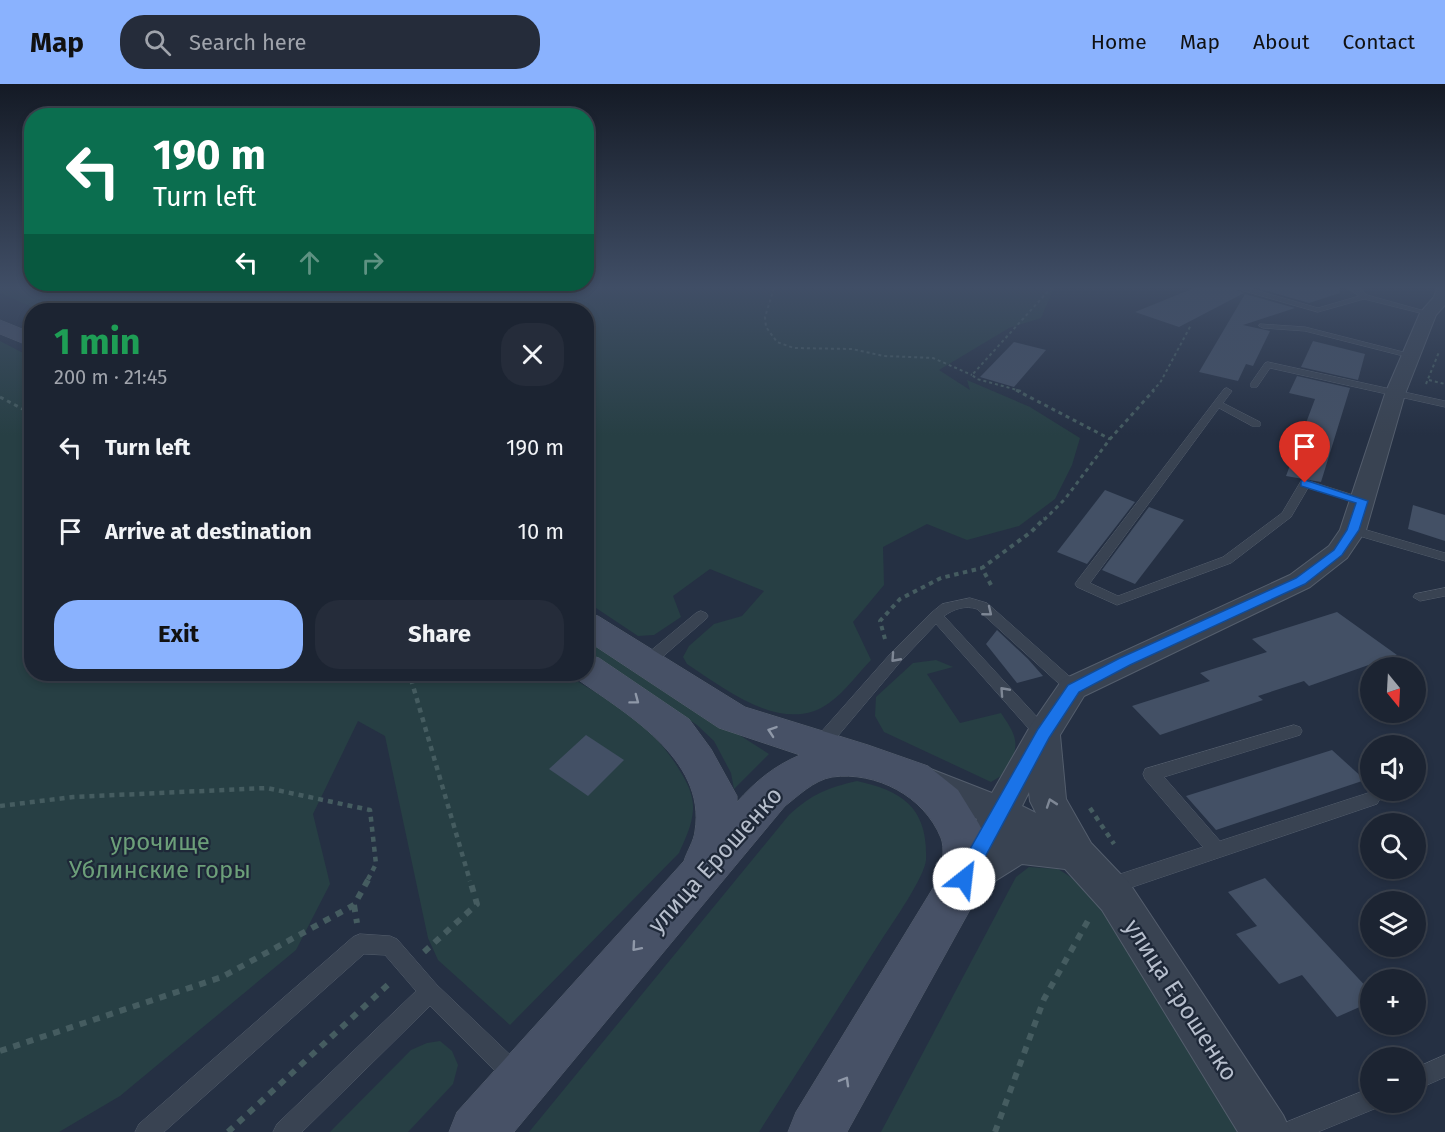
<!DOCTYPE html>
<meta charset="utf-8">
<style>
:root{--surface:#1c2432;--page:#252c3a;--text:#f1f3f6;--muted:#a0a4ac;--line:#3a414d;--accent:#8ab2fe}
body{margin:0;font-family:"Fira Sans",sans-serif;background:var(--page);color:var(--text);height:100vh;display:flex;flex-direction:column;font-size:22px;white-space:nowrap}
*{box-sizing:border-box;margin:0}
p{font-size:20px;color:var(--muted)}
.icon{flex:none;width:33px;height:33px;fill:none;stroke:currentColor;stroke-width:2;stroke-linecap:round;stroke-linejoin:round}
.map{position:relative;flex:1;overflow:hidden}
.sheet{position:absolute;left:24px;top:219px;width:570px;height:378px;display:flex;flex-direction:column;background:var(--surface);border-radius:24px;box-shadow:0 3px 9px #0003,0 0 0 2px var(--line)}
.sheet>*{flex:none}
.hud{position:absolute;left:24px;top:24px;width:570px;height:183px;border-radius:24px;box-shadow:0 3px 9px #0003,0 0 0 2px var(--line);background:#0b6e4f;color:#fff;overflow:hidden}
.needle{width:39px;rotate:162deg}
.tools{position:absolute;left:1360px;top:573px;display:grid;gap:12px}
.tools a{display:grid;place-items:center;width:66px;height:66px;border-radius:50%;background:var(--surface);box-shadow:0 3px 9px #0003,0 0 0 2px var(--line);font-size:30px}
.pin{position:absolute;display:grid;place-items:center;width:51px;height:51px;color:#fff;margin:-62px -26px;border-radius:50% 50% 50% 0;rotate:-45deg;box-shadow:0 0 6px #0007}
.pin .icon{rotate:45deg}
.me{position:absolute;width:66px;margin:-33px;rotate:29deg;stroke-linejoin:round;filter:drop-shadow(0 0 4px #0008)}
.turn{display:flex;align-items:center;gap:21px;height:126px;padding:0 30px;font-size:27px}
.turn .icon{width:78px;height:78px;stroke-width:2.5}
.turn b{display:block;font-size:42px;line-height:51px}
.lanes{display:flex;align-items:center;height:57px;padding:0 30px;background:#0003;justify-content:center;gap:30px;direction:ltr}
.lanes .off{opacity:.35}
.round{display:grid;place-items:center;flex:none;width:63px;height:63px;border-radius:24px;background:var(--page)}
.summary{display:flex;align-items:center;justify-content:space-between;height:102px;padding:0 30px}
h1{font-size:36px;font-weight:700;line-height:45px;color:#1e9e55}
.primary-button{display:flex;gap:12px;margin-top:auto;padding:12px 30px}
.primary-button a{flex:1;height:69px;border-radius:24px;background:var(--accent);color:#111;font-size:24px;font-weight:700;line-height:69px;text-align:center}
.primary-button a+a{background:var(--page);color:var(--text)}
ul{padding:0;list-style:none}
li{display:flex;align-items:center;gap:18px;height:84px;padding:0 30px}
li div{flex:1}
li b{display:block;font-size:22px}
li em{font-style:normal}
header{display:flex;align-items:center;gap:36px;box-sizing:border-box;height:84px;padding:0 30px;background:var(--accent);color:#111}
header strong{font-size:28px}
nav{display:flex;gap:33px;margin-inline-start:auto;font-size:21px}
.search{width:420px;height:54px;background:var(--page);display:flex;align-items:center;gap:15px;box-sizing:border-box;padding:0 21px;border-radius:24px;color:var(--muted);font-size:22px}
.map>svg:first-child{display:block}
.green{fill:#273f44}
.building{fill:#435065}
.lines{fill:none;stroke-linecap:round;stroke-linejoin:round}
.lane-casing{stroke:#545e6d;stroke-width:1}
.street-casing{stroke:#545e6d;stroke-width:2}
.secondary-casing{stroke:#545e6d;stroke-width:1}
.path-far4{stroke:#455c60;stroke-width:2;stroke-dasharray:3 3;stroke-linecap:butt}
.path-far3{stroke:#455c60;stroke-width:3;stroke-dasharray:4 4;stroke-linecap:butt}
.path-far2{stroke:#455c60;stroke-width:4;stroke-dasharray:4.5 4.5;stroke-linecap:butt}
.path-far1{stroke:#455c60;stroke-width:4.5;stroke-dasharray:5 5;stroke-linecap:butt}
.path{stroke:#455c60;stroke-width:6;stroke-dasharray:7 7;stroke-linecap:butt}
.lane{fill:#394352;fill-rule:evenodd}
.street{fill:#394352;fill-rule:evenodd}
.secondary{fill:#475166;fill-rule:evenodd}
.oneway{stroke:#7e8795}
.oneway2{stroke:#8f98a8}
.route{fill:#1a73e8;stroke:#114b97;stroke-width:1.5}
.labels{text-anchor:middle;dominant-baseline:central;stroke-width:4.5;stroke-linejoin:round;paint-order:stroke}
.near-park-label{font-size:24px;fill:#6c9f79;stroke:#1e2838}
.near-street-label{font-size:24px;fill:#b6becc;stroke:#1e2838}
</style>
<header>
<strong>Map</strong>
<div class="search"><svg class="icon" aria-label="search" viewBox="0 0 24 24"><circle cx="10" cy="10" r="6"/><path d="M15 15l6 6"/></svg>Search here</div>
<nav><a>Home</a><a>Map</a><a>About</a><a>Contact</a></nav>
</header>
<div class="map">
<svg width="1445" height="1048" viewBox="0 0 1445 1048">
<rect width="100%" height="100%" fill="#253043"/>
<g class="green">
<path d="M 0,204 L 1054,204 L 1041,234 L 1009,244 L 939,286 L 970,306 L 967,296 L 1030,323 L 1080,354 L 1072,381 L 1055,415 L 1019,442 L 967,456 L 927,440 L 883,463 L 884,501 L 853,538 L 871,576 C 858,589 845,608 829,619 C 784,652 725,605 687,580 L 683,573 L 689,562 L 714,540 L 742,532 L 764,507 L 710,485 L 673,512 L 681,533 L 654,551 L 638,552 L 587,518 L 586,226 L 39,226 L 0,209 Z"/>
<path d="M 0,257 L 31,273 L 32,590 L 565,590 C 609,616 654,641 680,687 C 687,698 694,712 693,726 C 692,742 685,755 679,769 L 510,941 L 438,876 L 428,854 L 385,652 L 358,637 L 313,730 L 330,800 L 296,866 L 120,1012 L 59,1048 L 0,1048 Z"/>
<path d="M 586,553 L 769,670 L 734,705 L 731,689 L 714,657 L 697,641 L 587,568 Z"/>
<path d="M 936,576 L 953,583 L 927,590 L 960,639 L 1001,629 C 1018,654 1019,658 1009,687 L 991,698 L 884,648 L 875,632 L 876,613 L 913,579 Z"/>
<path d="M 857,697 C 903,707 928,724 926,776 C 925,792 892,840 882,855 C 841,920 800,984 759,1048 L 529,1048 L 789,731 C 812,710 827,704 857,697 Z"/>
<path d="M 1029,783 L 1058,785 L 1085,802 L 1115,842 L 1245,1048 L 881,1048 L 1016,793 Z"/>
<path d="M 440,957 L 452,967 L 458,981 L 453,1000 L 408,1048 L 330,1048 L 411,966 L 427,959 Z"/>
</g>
<g class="building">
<path d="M 1194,204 L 1232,204 L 1244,209 L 1179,243 L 1135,228 Z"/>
<path d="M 1257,204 L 1339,204 L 1340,209 L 1309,219 Z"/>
<path d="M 1245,210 L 1295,224 L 1243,241 L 1270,247 L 1253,282 L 1246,280 L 1238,297 L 1199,288 Z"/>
<path d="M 1313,257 L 1365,270 L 1358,296 L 1301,283 Z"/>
<path d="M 1014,258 L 1046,266 L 1014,303 L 980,293 Z"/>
<path d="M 1297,292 L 1350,304 L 1321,398 L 1286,392 L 1315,315 L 1289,309 Z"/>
<path d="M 1105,406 L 1135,418 L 1087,480 L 1057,468 Z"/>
<path d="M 1413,421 L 1445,431 L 1445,457 L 1408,445 Z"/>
<path d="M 1149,423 L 1184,436 L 1135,500 L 1102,486 Z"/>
<path d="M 1337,528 L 1397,571 L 1309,602 L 1304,597 L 1258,612 L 1263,616 L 1160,651 L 1132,622 L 1210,597 L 1200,589 L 1267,568 L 1252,555 Z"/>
<path d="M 997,546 L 1028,575 L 1043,592 L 1017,599 L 986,560 Z"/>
<path d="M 586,651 L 624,676 L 588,712 L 549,685 Z"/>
<path d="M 1332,666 L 1365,696 L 1216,746 L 1186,712 Z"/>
<path d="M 1265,794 L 1371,908 L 1371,918 L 1337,933 L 1302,891 L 1279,900 L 1236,850 L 1257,842 L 1228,808 Z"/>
</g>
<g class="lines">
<g class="lane-casing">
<g id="lane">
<path d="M 1234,204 L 1248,204 L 1318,224 L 1359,212 L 1347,204 L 1360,204 L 1367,211 L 1432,229 L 1428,231 L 1364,215 L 1318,228 Z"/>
<path d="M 1260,240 L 1305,243 L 1415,271 L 1411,274 L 1305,247 L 1263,244 L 1259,242 Z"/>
<path d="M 1268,278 L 1445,317 L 1445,323 L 1270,284 L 1257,303 L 1251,303 L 1251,299 L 1265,279 Z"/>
<path d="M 1227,304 L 1232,307 L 1223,319 L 1260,338 L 1260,342 L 1252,342 L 1219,324 L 1090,499 L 1118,512 L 1223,473 L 1282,429 L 1301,397 L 1309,397 L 1366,415 L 1366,419 L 1358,419 L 1308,404 L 1291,433 L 1231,479 L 1117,521 L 1077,503 L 1075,500 L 1077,497 L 1224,305 Z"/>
<path d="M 1353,442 L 1445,469 L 1445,477 L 1349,449 L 1347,446 L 1349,443 Z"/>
<path d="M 1445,504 L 1445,512 L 1420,517 L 1413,513 L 1415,510 Z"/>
<path d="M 970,514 L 987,519 L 1078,600 L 1080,604 L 1078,608 L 1068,608 L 977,525 C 965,521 954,525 944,532 L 1049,646 L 1051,650 L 1049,654 L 1043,656 L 1037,654 L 936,540 L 901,577 L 826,666 L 820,667 L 814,666 L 812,661 L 814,656 L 891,569 L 931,529 L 942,520 Z"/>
<path d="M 701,527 L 706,529 L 708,532 L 706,535 L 652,582 L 642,582 L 640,578 L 642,574 L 696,529 Z"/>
<path d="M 1294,641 L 1300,643 L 1302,647 L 1300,651 L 1164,693 L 1220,757 L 1371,708 L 1377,710 L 1380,715 L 1377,720 L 1112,810 L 1105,807 L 1103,801 L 1105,795 L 1203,763 L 1145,695 L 1143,690 L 1145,685 Z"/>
<path d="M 360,850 L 390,852 L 397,855 L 437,901 L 523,983 L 526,991 L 523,999 L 515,1002 L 507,999 L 430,922 L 302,1048 L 273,1048 L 277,1040 L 416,907 L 385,871 L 364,870 L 164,1048 L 135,1048 L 139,1040 L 353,853 Z"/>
<path d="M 1445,971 L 1445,993 L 1416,1006 L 1416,984 Z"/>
<path d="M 1371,1004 L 1371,1018 L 1381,1018 L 1379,1023 L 1318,1048 L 1278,1048 L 1282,1040 Z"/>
</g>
</g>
<g class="street-casing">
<path id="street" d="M 1437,204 L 1445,204 L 1445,221 L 1436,231 L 1405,310 L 1366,446 L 1347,474 L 1310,503 L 1084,612 L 1060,651 L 1066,715 L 1091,759 L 1130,800 L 1283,1031 L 1291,1048 L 1238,1048 L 1102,826 L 1065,785 L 1022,780 L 979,807 L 965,812 L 951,807 L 945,794 L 977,735 L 915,709 L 910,699 L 915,689 L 928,684 L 992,709 L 1031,641 L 1062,596 L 1290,491 L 1329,462 L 1340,446 L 1385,310 L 1420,229 L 1434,213 ZM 1029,708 L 1030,717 L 1036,729 L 1022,722 Z"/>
</g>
<g class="secondary-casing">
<g id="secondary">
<path d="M 0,236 L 32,249 L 32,263 L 0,250 Z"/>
<path d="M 586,529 L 598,532 L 745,623 L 868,661 L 928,682 L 958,706 L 979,740 L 986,754 L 987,795 L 847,1048 L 788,1048 L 796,1028 L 941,791 C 942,780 945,764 941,754 C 924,712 876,687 832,693 C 814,696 798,712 785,722 L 514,1048 L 449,1048 L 457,1028 L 684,777 C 687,767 694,757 695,747 C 707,674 623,628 573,592 L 572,590 L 586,590 L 586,570 L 599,574 L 689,635 L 711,665 L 737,712 L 737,718 C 756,697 774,682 800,671 L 719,644 L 586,556 Z"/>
</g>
</g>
<g class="path-far4">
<path d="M 774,204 L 765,233 L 766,243 L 777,258 L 794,264 L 852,265 L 884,272 L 933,274 L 972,291"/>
<path d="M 1429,296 L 1445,300"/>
<path d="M 1426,300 L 1439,268"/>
<path d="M 1021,307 L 977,295 L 972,291 L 1051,204"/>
<path d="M 1152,307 L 1160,299 L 1191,241"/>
</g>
<g class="path-far3">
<path d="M 1016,306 L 1110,355"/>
<path d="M 0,313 L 32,330"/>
<path d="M 1044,436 L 1065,415 L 1110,355 L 1154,306"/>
</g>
<g class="path-far2">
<path d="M 991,501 L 982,484 L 1031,448 L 1045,434"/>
<path d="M 885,555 L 880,537 L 900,515 L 941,494 L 982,484"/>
<path d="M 410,590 L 412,596"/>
</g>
<g class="path-far1">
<path d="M 411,595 L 470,797"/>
<path d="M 0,722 L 73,713 L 267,704 L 370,726 L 376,780 L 367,797"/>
<path d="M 1090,724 L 1114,760"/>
</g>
<g class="path">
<path d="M 354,821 L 357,839"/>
<path d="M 424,868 L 477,820 L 470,796"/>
<path d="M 0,967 L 222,893 L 354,821 L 368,796"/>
<path d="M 228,1048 L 392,897"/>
<path d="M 995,1048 L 1044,915 L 1090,833"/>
</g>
<use href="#lane" class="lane"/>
<use href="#street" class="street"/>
<use href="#secondary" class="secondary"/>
</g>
<defs><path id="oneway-chevron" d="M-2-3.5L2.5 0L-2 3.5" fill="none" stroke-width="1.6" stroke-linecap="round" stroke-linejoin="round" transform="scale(1.5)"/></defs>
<g class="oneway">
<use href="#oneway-chevron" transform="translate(988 528) rotate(39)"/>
<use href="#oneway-chevron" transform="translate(895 574) rotate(132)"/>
<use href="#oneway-chevron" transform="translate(1004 607) rotate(-132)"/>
<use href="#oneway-chevron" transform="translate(1051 719) rotate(-109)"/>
</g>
<g class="oneway2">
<use href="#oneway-chevron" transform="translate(635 616) rotate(37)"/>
<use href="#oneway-chevron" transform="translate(772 647) rotate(-161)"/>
<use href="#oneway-chevron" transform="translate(636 863) rotate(131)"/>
<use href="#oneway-chevron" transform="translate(845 997) rotate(-60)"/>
</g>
<linearGradient id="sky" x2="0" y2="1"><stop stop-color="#141a25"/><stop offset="0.58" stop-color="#404e66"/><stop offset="1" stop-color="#404e66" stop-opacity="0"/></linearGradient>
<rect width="1445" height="351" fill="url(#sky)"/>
<path class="route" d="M 1305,396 L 1368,417 L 1359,446 L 1342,471 L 1305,500 L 1130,581 L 1079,608 L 1049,654 L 970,801 L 964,803 L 957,801 L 954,795 L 957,788 L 1038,645 L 1068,601 L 1120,574 L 1296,494 L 1334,466 L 1347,446 L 1356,419 L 1301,402 L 1301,397 Z"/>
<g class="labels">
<g class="near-park-label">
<text x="160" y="758">урочище<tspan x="160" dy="28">Ублинские горы</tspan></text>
</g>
<g class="near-street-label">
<text transform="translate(715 776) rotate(-48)">улица Ерошенко</text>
<text transform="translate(1181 916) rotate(57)">улица Ерошенко</text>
</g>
</g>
</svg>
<div class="tools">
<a><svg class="needle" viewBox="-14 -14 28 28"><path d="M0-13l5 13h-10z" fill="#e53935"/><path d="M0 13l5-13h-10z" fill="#a0a4ac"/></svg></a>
<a><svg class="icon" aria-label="sound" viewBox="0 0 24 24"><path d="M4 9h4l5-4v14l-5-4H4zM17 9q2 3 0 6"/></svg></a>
<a><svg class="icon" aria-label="search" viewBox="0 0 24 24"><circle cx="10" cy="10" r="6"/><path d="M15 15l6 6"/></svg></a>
<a><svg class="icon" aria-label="layers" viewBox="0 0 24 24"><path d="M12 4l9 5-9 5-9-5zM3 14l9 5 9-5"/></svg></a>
<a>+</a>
<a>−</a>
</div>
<div class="pin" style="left:1305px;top:399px;background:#d93025"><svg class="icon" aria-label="arrive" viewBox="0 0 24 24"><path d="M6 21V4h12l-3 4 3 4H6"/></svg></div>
<svg class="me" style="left:964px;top:795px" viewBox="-20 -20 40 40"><circle r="19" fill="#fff"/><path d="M0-13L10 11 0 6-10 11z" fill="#1a73e8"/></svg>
<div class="hud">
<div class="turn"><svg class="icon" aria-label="left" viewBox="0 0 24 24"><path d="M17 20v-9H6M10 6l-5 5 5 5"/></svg><div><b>190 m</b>Turn left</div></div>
<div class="lanes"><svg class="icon" aria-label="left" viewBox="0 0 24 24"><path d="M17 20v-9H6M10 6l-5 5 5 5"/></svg><svg class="icon off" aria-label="ahead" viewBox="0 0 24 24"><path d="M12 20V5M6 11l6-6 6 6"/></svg><svg class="icon off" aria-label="right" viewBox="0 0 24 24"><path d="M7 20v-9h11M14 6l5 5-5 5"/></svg></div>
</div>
<section class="sheet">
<div class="summary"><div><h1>1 min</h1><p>200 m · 21:45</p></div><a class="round"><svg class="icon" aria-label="close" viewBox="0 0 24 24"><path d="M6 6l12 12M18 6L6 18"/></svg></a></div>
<ul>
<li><svg class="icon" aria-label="left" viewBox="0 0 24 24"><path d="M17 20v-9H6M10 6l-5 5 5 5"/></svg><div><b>Turn left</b></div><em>190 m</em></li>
<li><svg class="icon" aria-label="arrive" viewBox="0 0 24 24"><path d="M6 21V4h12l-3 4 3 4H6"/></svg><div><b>Arrive at destination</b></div><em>10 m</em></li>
</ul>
<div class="primary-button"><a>Exit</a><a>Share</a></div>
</section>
</div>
